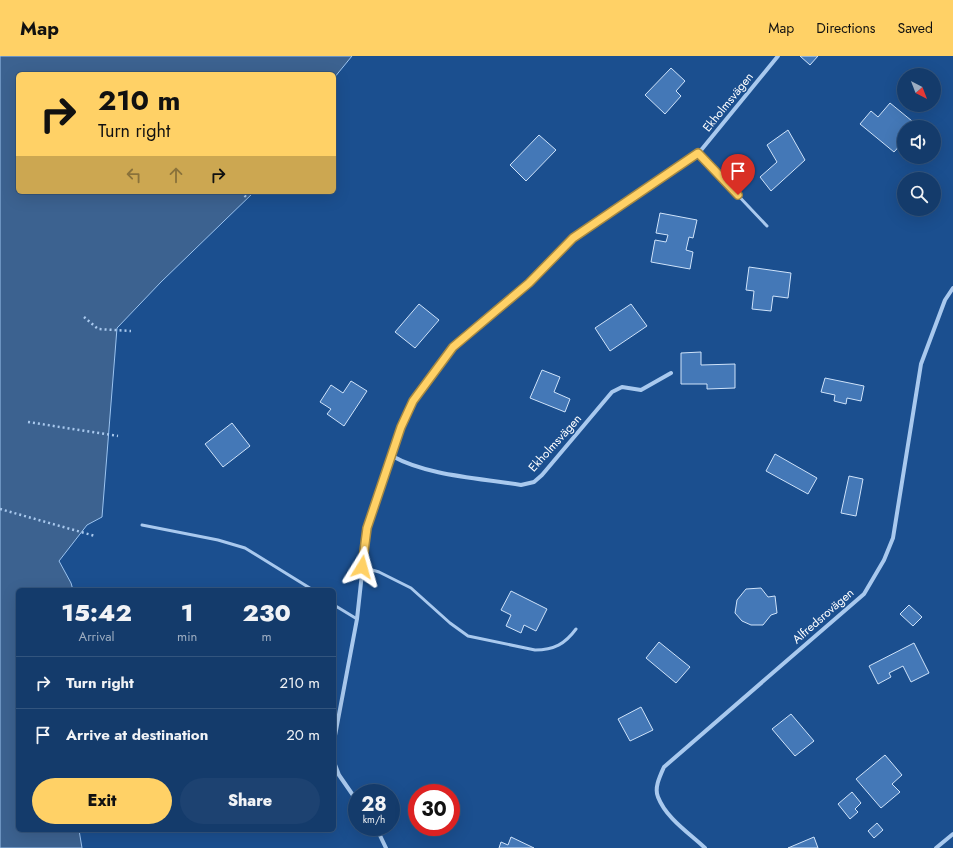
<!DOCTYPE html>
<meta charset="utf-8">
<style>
:root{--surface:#143b6b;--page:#1d4271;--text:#f1f3f6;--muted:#9dadc1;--line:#33557e;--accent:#ffd166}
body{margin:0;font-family:Jost,sans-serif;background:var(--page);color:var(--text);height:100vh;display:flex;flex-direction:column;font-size:15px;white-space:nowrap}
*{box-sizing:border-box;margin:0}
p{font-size:13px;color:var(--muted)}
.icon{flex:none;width:22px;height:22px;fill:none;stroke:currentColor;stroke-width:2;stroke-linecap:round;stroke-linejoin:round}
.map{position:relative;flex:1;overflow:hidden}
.drawer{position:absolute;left:16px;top:532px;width:320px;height:244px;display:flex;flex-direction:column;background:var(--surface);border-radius:6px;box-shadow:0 4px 16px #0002,0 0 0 1px var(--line)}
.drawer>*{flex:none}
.hud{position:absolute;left:16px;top:16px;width:320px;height:122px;border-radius:6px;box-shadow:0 4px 16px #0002,0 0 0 1px var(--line);background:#ffd166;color:#111;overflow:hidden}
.needle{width:26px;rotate:138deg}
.buttons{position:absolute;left:897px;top:12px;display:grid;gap:8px}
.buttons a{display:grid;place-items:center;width:44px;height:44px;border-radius:50%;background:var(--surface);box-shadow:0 4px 16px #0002,0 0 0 1px var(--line);font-size:20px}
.speed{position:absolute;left:348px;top:728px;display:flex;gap:8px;font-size:20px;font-weight:700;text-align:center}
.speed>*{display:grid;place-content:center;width:52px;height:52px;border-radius:50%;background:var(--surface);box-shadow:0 4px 16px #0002,0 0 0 1px var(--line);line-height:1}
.speed small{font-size:10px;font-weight:400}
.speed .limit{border:6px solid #d22;background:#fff;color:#111}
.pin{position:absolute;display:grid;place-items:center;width:34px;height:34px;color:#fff;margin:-41px -17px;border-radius:50% 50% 50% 0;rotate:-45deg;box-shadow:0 0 4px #0007}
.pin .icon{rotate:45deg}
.me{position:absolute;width:44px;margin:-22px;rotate:8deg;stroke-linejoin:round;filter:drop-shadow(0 0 3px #0008)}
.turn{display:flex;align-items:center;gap:14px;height:84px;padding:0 16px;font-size:18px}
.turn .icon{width:52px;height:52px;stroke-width:2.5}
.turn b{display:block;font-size:28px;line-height:34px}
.lanes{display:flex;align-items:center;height:38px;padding:0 16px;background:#0003;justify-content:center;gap:20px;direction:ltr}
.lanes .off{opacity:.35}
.eta{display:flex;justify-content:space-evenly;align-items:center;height:68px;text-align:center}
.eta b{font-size:24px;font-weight:800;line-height:28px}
.cta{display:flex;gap:8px;margin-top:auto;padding:8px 16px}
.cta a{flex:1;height:46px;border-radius:24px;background:var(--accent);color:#111;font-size:16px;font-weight:800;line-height:46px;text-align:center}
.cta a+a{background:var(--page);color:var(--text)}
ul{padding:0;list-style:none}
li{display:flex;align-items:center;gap:12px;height:52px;padding:0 16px;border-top:1px solid var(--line)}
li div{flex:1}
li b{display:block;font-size:15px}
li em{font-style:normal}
header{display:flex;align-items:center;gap:24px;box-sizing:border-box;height:56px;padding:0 20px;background:var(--accent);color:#111}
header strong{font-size:19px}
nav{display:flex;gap:22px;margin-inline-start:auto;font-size:14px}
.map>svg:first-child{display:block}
.water{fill:#3c6290;stroke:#9cc4f0}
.building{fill:#4478b7;stroke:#cfe3fa}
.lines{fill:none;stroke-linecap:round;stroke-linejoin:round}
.path{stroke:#a9c9ee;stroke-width:2.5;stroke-dasharray:2 3;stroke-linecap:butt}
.service{stroke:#a9c9ee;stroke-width:3}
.minor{stroke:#a9c9ee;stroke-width:4}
.route-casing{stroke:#a68842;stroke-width:10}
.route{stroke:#ffd166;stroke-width:7}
.labels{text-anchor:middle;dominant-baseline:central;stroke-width:3;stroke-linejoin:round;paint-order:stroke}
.street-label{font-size:12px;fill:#fff;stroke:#1b4f8f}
</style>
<header>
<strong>Map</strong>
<nav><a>Map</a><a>Directions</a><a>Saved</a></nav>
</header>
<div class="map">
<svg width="953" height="792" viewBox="0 0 953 792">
<rect width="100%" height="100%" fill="#1b4f8f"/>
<path class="water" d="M 0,0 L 352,0 L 334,22 L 334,18 L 18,18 L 18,136 L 254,136 L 161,226 L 117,272 L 102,461 L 87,469 L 59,505 L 71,527 L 73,534 L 18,534 L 18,774 L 79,774 L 82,792 L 0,792 Z"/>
<g class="building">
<path d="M 800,0 L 818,0 L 810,9 Z"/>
<path d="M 671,12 L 685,25 L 676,35 L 681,40 L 665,58 L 645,39 Z"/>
<path d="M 890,47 L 912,65 L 907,71 L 904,71 L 904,74 L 900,79 L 904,85 L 894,96 L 860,68 L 871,55 L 878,61 Z"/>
<path d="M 788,74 L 805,104 L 771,135 L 760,121 L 777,106 L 767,89 Z"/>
<path d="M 539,79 L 556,94 L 526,125 L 510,109 Z"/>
<path d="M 660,157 L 697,164 L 693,182 L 689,181 L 686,194 L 693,196 L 690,213 L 651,206 L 655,184 L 666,186 L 668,179 L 656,177 Z"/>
<path d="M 749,211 L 791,217 L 788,242 L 773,240 L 771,255 L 752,253 L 754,235 L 746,234 Z"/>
<path d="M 419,248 L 439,264 L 415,292 L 395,276 Z"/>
<path d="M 631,248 L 647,270 L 610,295 L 595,272 Z"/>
<path d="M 701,296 L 701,309 L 735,308 L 735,332 L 707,333 L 707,328 L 681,328 L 681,297 Z"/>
<path d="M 542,314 L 560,321 L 554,336 L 570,343 L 565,356 L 530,342 Z"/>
<path d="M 825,322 L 864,330 L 861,345 L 847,342 L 846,348 L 834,345 L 835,339 L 821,336 Z"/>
<path d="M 351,325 L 367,335 L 344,370 L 327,358 L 331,353 L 320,346 L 331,329 L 343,337 Z"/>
<path d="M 232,367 L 250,390 L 223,411 L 205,388 Z"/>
<path d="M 775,398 L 817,422 L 808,438 L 766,415 Z"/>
<path d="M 849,420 L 863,423 L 856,460 L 841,457 Z"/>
<path d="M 761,532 L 768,541 L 775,540 L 777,557 L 771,559 L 763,569 L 751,569 L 742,565 L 735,557 L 737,544 L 746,533 Z"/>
<path d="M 511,535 L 547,553 L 536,575 L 524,569 L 521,577 L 506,570 L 511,559 L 501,554 Z"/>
<path d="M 909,549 L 922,561 L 913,570 L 900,558 Z"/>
<path d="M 659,586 L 690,611 L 676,627 L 646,602 Z"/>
<path d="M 914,587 L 929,617 L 911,626 L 903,610 L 889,617 L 891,621 L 878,628 L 869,610 Z"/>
<path d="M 641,651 L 653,674 L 630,685 L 618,663 Z"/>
<path d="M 791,658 L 814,685 L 795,700 L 772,673 Z"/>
<path d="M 885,699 L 902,719 L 892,728 L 900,736 L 881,752 L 856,723 Z"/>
<path d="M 852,736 L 861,747 L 855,753 L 858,756 L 850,763 L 838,748 Z"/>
<path d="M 877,767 L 883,774 L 874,782 L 868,775 Z"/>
<path d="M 511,781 L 534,792 L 499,792 L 501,786 L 508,789 Z"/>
<path d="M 814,781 L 818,792 L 788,792 Z"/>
</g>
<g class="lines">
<g class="path">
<path d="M 241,136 L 248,143"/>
<path d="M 84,261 L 98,273 L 131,275"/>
<path d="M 28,366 L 118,380"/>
<path d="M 0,453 L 95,480"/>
</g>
<g class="service">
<path d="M 698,97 L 767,170"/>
<path d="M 142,469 L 218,484 L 245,492 L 313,534"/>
<path d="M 362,511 L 379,516 L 411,532 L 450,567 L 468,580 L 535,594 C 554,594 565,588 576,573"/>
<path d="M 334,549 L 357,563"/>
</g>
<g class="minor">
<path d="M 392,400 C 428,420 480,422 521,429 L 534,426 L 542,419 L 612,336 L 622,331 L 641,334 L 671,317"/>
<path d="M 334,685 L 357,563 L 367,472 L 401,371 L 413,345 L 453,291 L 529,227 L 573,182 L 686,107 L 702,93 L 778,0"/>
<path d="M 334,706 L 339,719 L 357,745"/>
<path d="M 376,771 L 386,792"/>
<path d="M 705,792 C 689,777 666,762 658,741 C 654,732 660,720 664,711 L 864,538 L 884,504 L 893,482 L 921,308 L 945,244 L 953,232"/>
<path d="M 936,792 L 953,778"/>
</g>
</g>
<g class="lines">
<g class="route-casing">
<path id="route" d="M 362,511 L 367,472 L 401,371 L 413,345 L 453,291 L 529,227 L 573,182 L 698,97 L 738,139"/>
</g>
<use href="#route" class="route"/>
</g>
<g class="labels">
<g class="street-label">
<text transform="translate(728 46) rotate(-51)">Ekholmsvägen</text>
<text transform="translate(555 387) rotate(-48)">Ekholmsvägen</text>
<text transform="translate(823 560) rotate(-41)">Alfredsrovägen</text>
</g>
</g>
</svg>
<div class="buttons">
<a><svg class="needle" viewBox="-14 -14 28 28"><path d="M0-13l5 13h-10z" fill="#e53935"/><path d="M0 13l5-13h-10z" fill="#9dadc1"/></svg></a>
<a><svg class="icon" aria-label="sound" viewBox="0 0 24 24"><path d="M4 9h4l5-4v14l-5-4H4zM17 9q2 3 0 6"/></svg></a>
<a><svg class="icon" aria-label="search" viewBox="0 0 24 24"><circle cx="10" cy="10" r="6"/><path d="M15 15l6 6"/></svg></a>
</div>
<div class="speed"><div>28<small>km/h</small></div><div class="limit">30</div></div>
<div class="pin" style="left:738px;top:139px;background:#d93025"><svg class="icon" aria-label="arrive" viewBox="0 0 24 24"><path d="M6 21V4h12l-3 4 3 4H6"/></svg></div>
<svg class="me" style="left:362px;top:511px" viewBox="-20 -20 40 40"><path d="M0-17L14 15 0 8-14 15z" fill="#ffd166" stroke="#fff" stroke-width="4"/></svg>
<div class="hud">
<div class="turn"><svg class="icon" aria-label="right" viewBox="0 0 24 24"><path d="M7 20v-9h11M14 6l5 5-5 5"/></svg><div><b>210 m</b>Turn right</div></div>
<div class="lanes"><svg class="icon off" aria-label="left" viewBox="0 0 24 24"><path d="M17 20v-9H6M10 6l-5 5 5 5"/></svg><svg class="icon off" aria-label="ahead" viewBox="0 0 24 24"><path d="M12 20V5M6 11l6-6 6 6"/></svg><svg class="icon" aria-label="right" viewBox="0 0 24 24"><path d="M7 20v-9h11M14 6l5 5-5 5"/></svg></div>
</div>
<section class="drawer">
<div class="eta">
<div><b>15:42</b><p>Arrival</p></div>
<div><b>1</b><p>min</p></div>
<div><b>230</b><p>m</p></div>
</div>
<ul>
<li><svg class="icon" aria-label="right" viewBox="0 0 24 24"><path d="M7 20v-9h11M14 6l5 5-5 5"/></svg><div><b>Turn right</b></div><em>210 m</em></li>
<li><svg class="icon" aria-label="arrive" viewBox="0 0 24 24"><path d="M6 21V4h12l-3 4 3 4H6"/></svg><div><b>Arrive at destination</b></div><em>20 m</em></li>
</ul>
<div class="cta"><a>Exit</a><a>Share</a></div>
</section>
</div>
